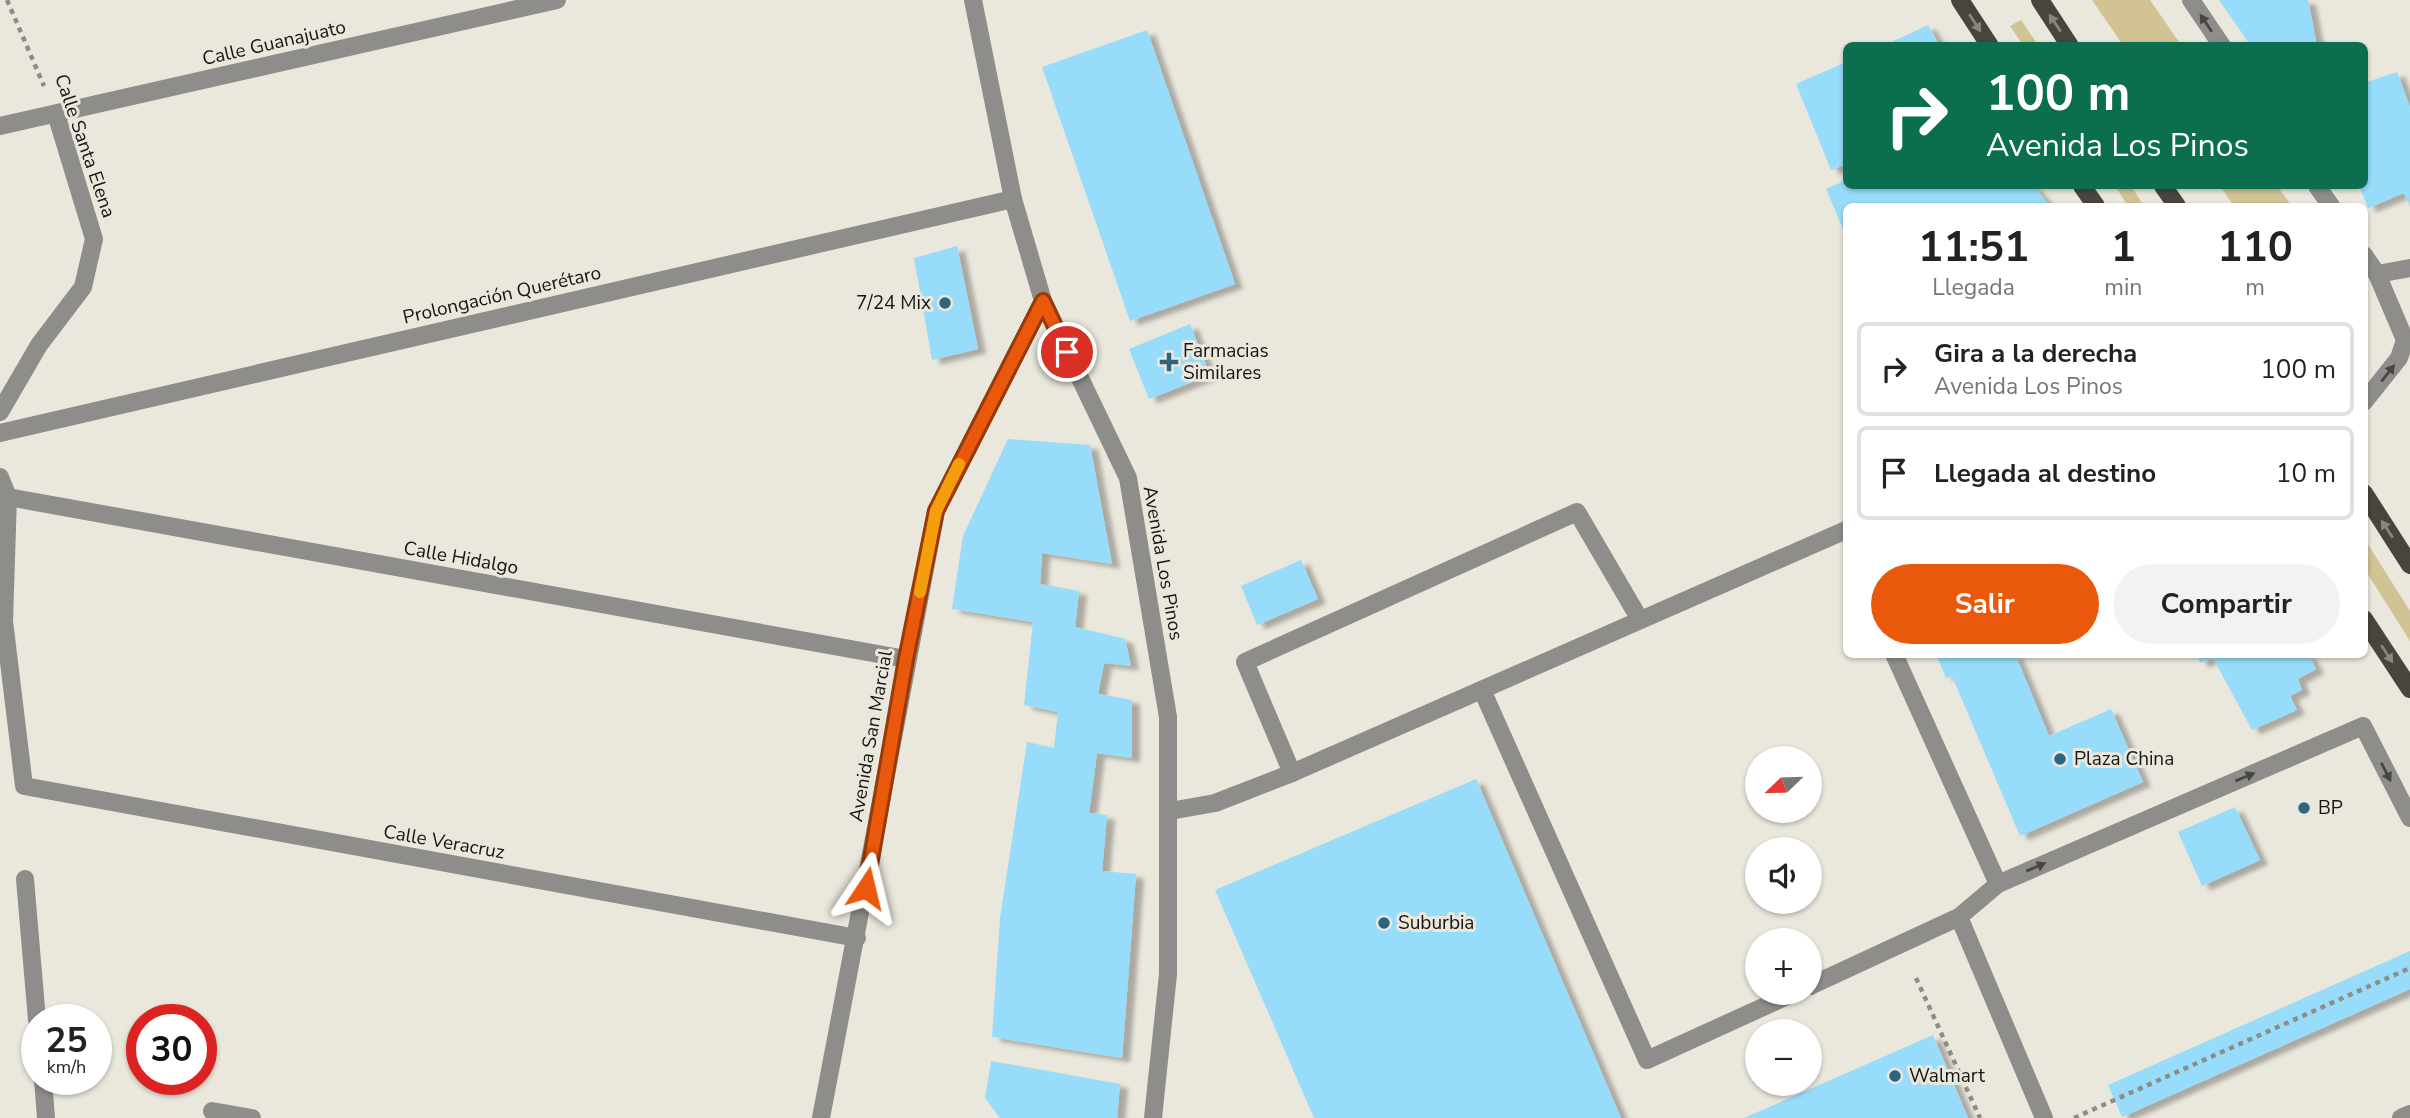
<!DOCTYPE html>
<html lang="es">
<meta charset="utf-8">
<style>
:root{--surface:#fff;--page:#f2f2f2;--text:#222;--muted:#767676;--line:#e0e0e0;--accent:#ea580c}
body{margin:0;font-family:"Nunito Sans",sans-serif;background:var(--page);color:var(--text);height:100vh;display:flex;flex-direction:column;font-size:26px;white-space:nowrap}
*{box-sizing:border-box;margin:0}
p{font-size:23px;color:var(--muted)}
.icon{flex:none;width:38px;height:38px;fill:none;stroke:currentColor;stroke-width:2;stroke-linecap:round;stroke-linejoin:round}
.map{position:relative;flex:1;overflow:hidden}
.drawer{position:absolute;left:1843px;top:203px;width:525px;height:455px;display:flex;flex-direction:column;background:var(--surface);border-radius:10px;box-shadow:0 2px 5px #0004}
.drawer>*{flex:none}
.top-card{position:absolute;left:1843px;top:42px;width:525px;height:147px;border-radius:10px;box-shadow:0 2px 5px #0004;background:#0b6e4f;color:#fff;overflow:hidden}
.needle{width:46px;rotate:247deg}
.tools{position:absolute;left:1745px;top:746px;display:grid;gap:14px}
.tools a{display:grid;place-items:center;width:77px;height:77px;border-radius:50%;background:var(--surface);box-shadow:0 2px 5px #0004;font-size:35px}
.speed{position:absolute;left:21px;top:1004px;display:flex;gap:14px;font-size:35px;font-weight:700;text-align:center}
.speed>*{display:grid;place-content:center;width:91px;height:91px;border-radius:50%;background:var(--surface);box-shadow:0 2px 5px #0004;line-height:1}
.speed small{font-size:18px;font-weight:400}
.speed .limit{border:10px solid #d22;background:#fff;color:#111}
.pin{position:absolute;display:grid;place-items:center;width:60px;height:60px;color:#fff;margin:-30px;border:4px solid #fff;border-radius:50%;box-shadow:0 2px 7px #0007}
.me{position:absolute;width:77px;margin:-38px;rotate:10deg;stroke-linejoin:round;filter:drop-shadow(0 0 5px #0008)}
.turn{display:flex;align-items:center;gap:24px;height:147px;padding:0 28px;font-size:32px}
.turn .icon{width:91px;height:91px;stroke-width:2.5}
.turn b{display:block;font-size:49px;line-height:60px}
.eta{display:flex;justify-content:space-evenly;align-items:center;height:119px;text-align:center}
.eta b{font-size:42px;font-weight:700;line-height:49px}
.button{display:flex;gap:14px;margin-top:auto;padding:14px 28px}
.button a{flex:1;height:80px;border-radius:42px;background:var(--accent);color:#fff;font-size:28px;font-weight:700;line-height:80px;text-align:center}
.button a+a{background:var(--page);color:var(--text)}
ul{padding:0;list-style:none}
li{display:flex;align-items:center;gap:21px;height:94px;margin:0 14px 10px;padding:0 14px;border:4px solid var(--line);border-radius:10px}
li div{flex:1}
li b{display:block;font-size:26px}
li em{font-style:normal}
.map>svg:first-child{display:block}
.green{fill:#d1c394}
.building{fill:#97dcfb;filter:url(#shadow)}
.lines{fill:none;stroke-linecap:round;stroke-linejoin:round}
.path{stroke:#8e8c84;stroke-width:4.5;stroke-dasharray:5 5;stroke-linecap:butt}
.service{stroke:#8e8d89;stroke-width:18}
.minor{stroke:#8e8d89;stroke-width:18}
.primary{stroke:#47453e;stroke-width:18}
.oneway{fill:#88867d}
.oneway2{fill:#474642}
.route-casing{stroke:#983908;stroke-width:18}
.route{stroke:#ea580c;stroke-width:12}
.slow{stroke:#f59e0b;stroke-width:12}
.poi-dot{fill:#2b657e;stroke:#eae7dc;stroke-width:2.5}
.labels{text-anchor:middle;dominant-baseline:central;stroke-width:6;stroke-linejoin:round;paint-order:stroke}
.street-label{font-size:19px;fill:#171612;stroke:#eae7dc}
.poi-label{font-size:19px;fill:#171612;stroke:#eae7dc;text-anchor:start}
</style>
<div class="map">
<svg width="2410" height="1118" viewBox="0 0 2410 1118">
<defs>
<filter id="shadow"><feDropShadow dx="8" dy="4.5" stdDeviation="2" flood-color="#0004"/></filter>
</defs>
<rect width="100%" height="100%" fill="#eae7dc"/>
<g class="green">
<path d="M 2092,0 L 2150,0 L 2181,45 L 2123,45 Z"/>
<path d="M 2021,20 L 2038,45 L 2023,45 L 2010,26 Z"/>
<path d="M 2115,186 L 2131,186 L 2144,206 L 2128,206 Z"/>
<path d="M 2220,186 L 2277,186 L 2292,206 L 2234,206 Z"/>
<path d="M 2364,538 L 2410,611 L 2410,641 L 2364,568 Z"/>
</g>
<g class="building">
<path d="M 2219,0 L 2308,0 L 2317,46 L 2251,46 Z"/>
<path d="M 1928,25 L 1940,46 L 1883,46 Z"/>
<path d="M 1147,30 L 1235,284 L 1130,321 L 1042,67 Z"/>
<path d="M 1846,62 L 1846,164 L 1831,170 L 1796,84 Z"/>
<path d="M 2397,72 L 2410,107 L 2410,207 L 2404,193 L 2368,208 L 2359,186 L 2364,186 L 2364,83 Z"/>
<path d="M 1846,180 L 1846,186 L 2033,186 L 2050,206 L 1846,206 L 1846,236 L 1826,189 Z"/>
<path d="M 957,246 L 978,349 L 932,360 L 914,258 Z"/>
<path d="M 1190,324 L 1210,375 L 1149,399 L 1129,349 Z"/>
<path d="M 1008,439 L 1090,445 L 1112,564 L 1042,553 L 1040,584 L 1079,591 L 1075,627 L 1125,639 L 1131,666 L 1104,663 L 1098,694 L 1132,700 L 1132,758 L 1097,753 L 1089,813 L 1107,815 L 1102,871 L 1136,874 L 1122,1058 L 992,1037 L 1000,918 L 1027,742 L 1054,748 L 1058,712 L 1024,705 L 1033,622 L 952,609 L 963,536 Z"/>
<path d="M 1301,560 L 1318,599 L 1257,625 L 1241,586 Z"/>
<path d="M 1936,654 L 2015,654 L 2049,736 L 2111,709 L 2143,782 L 2020,836 L 1952,676 L 1946,678 Z"/>
<path d="M 2197,654 L 2308,654 L 2316,669 L 2298,679 L 2302,690 L 2290,696 L 2297,710 L 2252,730 L 2213,658 L 2200,663 Z"/>
<path d="M 1476,779 L 1621,1118 L 1314,1118 L 1215,890 Z"/>
<path d="M 2235,807 L 2260,860 L 2202,886 L 2178,832 Z"/>
<path d="M 2410,951 L 2410,989 L 2122,1117 L 2108,1085 Z"/>
<path d="M 1933,1035 L 1968,1118 L 1744,1118 Z"/>
<path d="M 991,1061 L 1120,1084 L 1117,1118 L 1000,1118 L 985,1098 Z"/>
</g>
<g class="lines">
<g class="path">
<path d="M 7,0 L 44,86"/>
<path d="M 1916,978 L 1980,1118"/>
<path d="M 2074,1118 L 2410,968"/>
</g>
<g class="service">
<path d="M 1894,654 L 1998,884"/>
<path d="M 1482,690 L 1647,1060 L 1796,992"/>
<path d="M 1292,773 L 1245,662 L 1577,512 L 1639,618"/>
<path d="M 1170,811 L 1215,803 L 1292,773 L 1846,530"/>
<path d="M 1959,917 L 2044,1118"/>
<path d="M 1810,986 L 1959,917 L 1998,884 L 2363,726 L 2410,818"/>
<path d="M 2401,1118 L 2410,1114"/>
</g>
<g class="minor">
<path d="M 973,0 L 1013,199 L 1043,301 L 1128,478 L 1168,717 L 1168,974 L 1153,1118"/>
<path d="M 2191,0 L 2222,46"/>
<path d="M 0,126 L 557,0"/>
<path d="M 2317,186 L 2331,206"/>
<path d="M 2364,255 L 2377,274 L 2405,340 L 2399,358 L 2364,402"/>
<path d="M 2377,274 L 2410,268"/>
<path d="M 0,412 L 39,345 L 83,287 L 94,239 L 56,114"/>
<path d="M 0,433 L 1013,199"/>
<path d="M 0,477 L 8,497 L 4,621 L 24,786 L 857,938"/>
<path d="M 8,497 L 906,659"/>
<path d="M 25,879 L 37,1020"/>
<path d="M 43,1080 L 46,1118"/>
<path d="M 212,1111 L 252,1118"/>
<path d="M 821,1118 L 936,511 L 1043,301"/>
</g>
<g class="primary">
<path d="M 1960,0 L 1990,46"/>
<path d="M 2040,0 L 2070,46"/>
<path d="M 2082,186 L 2096,206"/>
<path d="M 2163,186 L 2177,206"/>
<path d="M 2364,493 L 2410,565"/>
<path d="M 2364,619 L 2410,689"/>
</g>
</g>
<defs><path id="oneway-solid" d="M-6-.8H1V-3.2L6.5 0L1 3.2V.8H-6Z" transform="scale(1.75)"/></defs>
<g class="oneway">
<use href="#oneway-solid" transform="translate(1975 23) rotate(57)"/>
<use href="#oneway-solid" transform="translate(2055 23) rotate(-124)"/>
<use href="#oneway-solid" transform="translate(2387 529) rotate(-123)"/>
<use href="#oneway-solid" transform="translate(2387 654) rotate(57)"/>
</g>
<g class="oneway2">
<use href="#oneway-solid" transform="translate(2206 23) rotate(-124)"/>
<use href="#oneway-solid" transform="translate(2388 373) rotate(-52)"/>
<use href="#oneway-solid" transform="translate(2386 772) rotate(63)"/>
<use href="#oneway-solid" transform="translate(2245 777) rotate(-23)"/>
<use href="#oneway-solid" transform="translate(2036 867) rotate(-23)"/>
</g>
<g class="lines">
<g class="route-casing">
<path id="route" d="M 866,888 L 906,659 L 936,511 L 1043,301 L 1067,352"/>
</g>
<use href="#route" class="route"/>
<path class="slow" d="M 920,592 L 936,511 L 959,464"/>
</g>
<g class="poi-dot">
<circle cx="945" cy="303" r="7"/>
<path d="M1165.5 351.5h7v7h7v7h-7v7h-7v-7h-7v-7h7z"/>
<circle cx="2060" cy="759" r="7"/>
<circle cx="2304" cy="808" r="7"/>
<circle cx="1384" cy="923" r="7"/>
<circle cx="1895" cy="1076" r="7"/>
</g>
<g class="labels">
<g class="street-label">
<text transform="translate(274 43) rotate(-13)">Calle Guanajuato</text>
<text transform="translate(85 146) rotate(71)">Calle Santa Elena</text>
<text transform="translate(502 295) rotate(-13)">Prolongación Querétaro</text>
<text transform="translate(461 558) rotate(10)">Calle Hidalgo</text>
<text transform="translate(1163 563) rotate(80)">Avenida Los Pinos</text>
<text transform="translate(871 736) rotate(-80)">Avenida San Marcial</text>
<text transform="translate(444 842) rotate(10)">Calle Veracruz</text>
</g>
<g class="poi-label">
<text x="931" y="303" text-anchor="end">7/24 Mix</text>
<text x="1183" y="351">Farmacias<tspan x="1183" dy="22">Similares</tspan></text>
<text x="2074" y="759">Plaza China</text>
<text x="2318" y="808">BP</text>
<text x="1398" y="923">Suburbia</text>
<text x="1909" y="1076">Walmart</text>
</g>
</g>
</svg>
<div class="tools">
<a><svg class="needle" viewBox="-14 -14 28 28"><path d="M0-13l5 13h-10z" fill="#e53935"/><path d="M0 13l5-13h-10z" fill="#767676"/></svg></a>
<a><svg class="icon" aria-label="sound" viewBox="0 0 24 24"><path d="M4 9h4l5-4v14l-5-4H4zM17 9q2 3 0 6"/></svg></a>
<a>+</a>
<a>−</a>
</div>
<div class="speed"><div>25<small>km/h</small></div><div class="limit">30</div></div>
<div class="pin" style="left:1067px;top:352px;background:#d93025"><svg class="icon" aria-label="arrive" viewBox="0 0 24 24"><path d="M6 21V4h12l-3 4 3 4H6"/></svg></div>
<svg class="me" style="left:866px;top:888px" viewBox="-20 -20 40 40"><path d="M0-17L14 15 0 8-14 15z" fill="#ea580c" stroke="#fff" stroke-width="4"/></svg>
<div class="top-card">
<div class="turn"><svg class="icon" aria-label="right" viewBox="0 0 24 24"><path d="M7 20v-9h11M14 6l5 5-5 5"/></svg><div><b>100 m</b>Avenida Los Pinos</div></div>
</div>
<section class="drawer">
<div class="eta">
<div><b>11:51</b><p>Llegada</p></div>
<div><b>1</b><p>min</p></div>
<div><b>110</b><p>m</p></div>
</div>
<ul>
<li><svg class="icon" aria-label="right" viewBox="0 0 24 24"><path d="M7 20v-9h11M14 6l5 5-5 5"/></svg><div><b>Gira a la derecha</b><p>Avenida Los Pinos</p></div><em>100 m</em></li>
<li><svg class="icon" aria-label="arrive" viewBox="0 0 24 24"><path d="M6 21V4h12l-3 4 3 4H6"/></svg><div><b>Llegada al destino</b></div><em>10 m</em></li>
</ul>
<div class="button"><a>Salir</a><a>Compartir</a></div>
</section>
</div>
